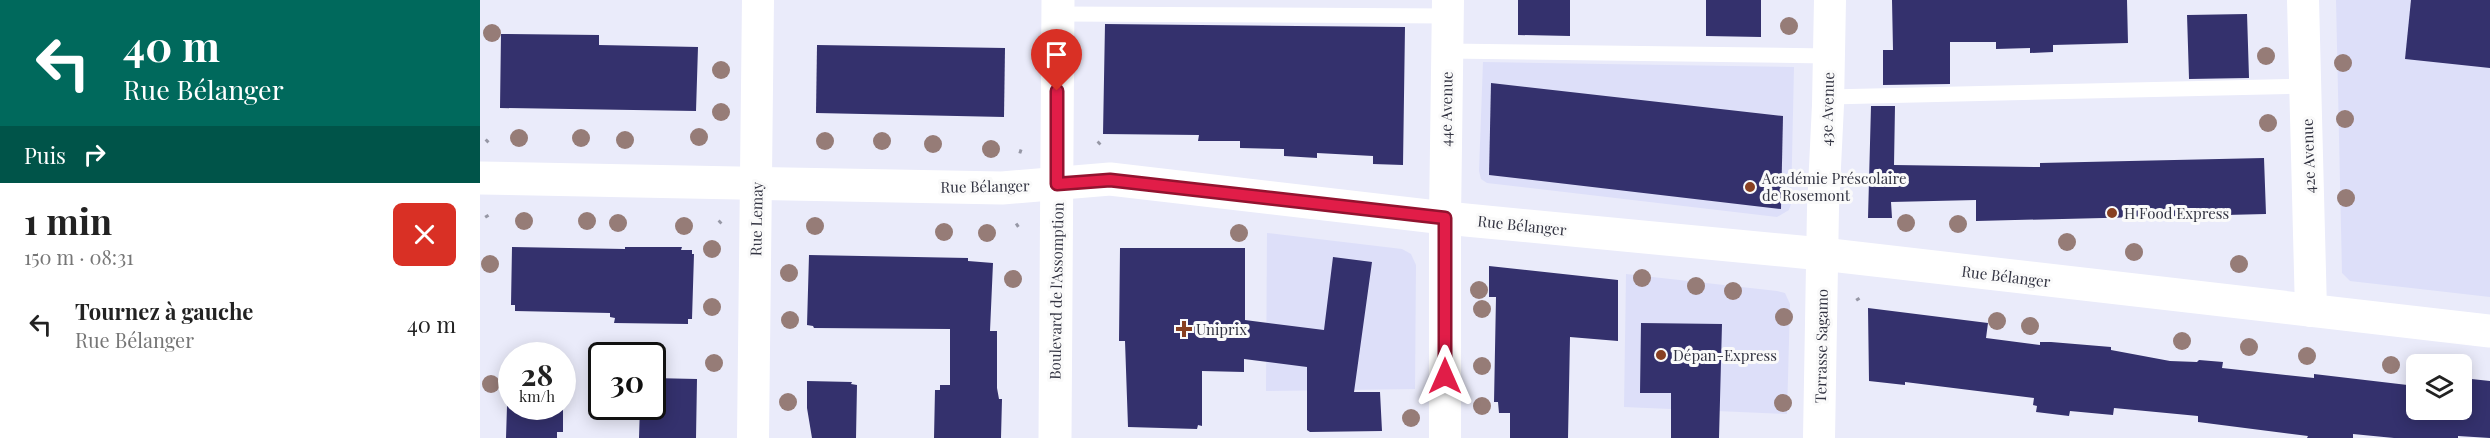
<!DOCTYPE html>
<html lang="fr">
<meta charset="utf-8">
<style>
:root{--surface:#fff;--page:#f6f6f6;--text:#222;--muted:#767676}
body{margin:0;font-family:"Playfair Display",serif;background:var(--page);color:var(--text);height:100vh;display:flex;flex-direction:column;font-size:22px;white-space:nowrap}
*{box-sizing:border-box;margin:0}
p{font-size:20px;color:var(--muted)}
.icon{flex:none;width:33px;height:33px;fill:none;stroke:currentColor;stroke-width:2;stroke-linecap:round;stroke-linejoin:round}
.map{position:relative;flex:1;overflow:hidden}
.sheet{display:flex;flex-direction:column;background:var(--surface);width:480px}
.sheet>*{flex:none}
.hud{background:#00695c;color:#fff;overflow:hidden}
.buttons{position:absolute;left:1926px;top:354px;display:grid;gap:12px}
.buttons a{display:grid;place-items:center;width:66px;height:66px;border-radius:9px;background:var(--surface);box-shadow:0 3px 15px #0003;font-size:30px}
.speed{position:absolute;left:18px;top:342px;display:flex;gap:12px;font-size:30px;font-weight:700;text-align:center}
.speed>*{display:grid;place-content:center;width:78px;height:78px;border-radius:50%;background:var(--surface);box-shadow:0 3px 15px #0003;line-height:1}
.speed small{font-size:15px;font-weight:400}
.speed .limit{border:3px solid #111;border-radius:9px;background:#fff;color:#111}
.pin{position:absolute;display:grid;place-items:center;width:51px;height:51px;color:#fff;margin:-62px -26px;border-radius:50% 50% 50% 0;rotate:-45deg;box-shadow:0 0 6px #0007}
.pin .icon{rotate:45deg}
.me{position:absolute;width:66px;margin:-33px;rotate:0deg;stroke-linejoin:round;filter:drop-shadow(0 0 4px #0008)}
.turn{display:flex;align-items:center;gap:21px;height:126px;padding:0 24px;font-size:27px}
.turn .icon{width:78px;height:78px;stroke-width:2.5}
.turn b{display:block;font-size:42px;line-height:51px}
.then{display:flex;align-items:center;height:57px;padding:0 24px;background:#0003;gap:12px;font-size:22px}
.round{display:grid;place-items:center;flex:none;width:63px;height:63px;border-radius:9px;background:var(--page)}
.headline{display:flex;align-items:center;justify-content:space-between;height:102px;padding:0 24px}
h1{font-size:36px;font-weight:700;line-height:45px}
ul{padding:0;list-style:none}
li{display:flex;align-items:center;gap:18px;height:78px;padding:0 24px}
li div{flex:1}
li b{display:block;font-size:22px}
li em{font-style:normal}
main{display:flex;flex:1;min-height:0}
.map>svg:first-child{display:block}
.built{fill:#dddff9}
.building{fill:#34316d}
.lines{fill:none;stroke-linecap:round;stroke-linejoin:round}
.path{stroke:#9697a5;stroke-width:4;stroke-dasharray:3 3;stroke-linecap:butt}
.service{stroke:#fff;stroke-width:15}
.minor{stroke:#fff;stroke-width:32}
.tertiary{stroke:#fff;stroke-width:33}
.tree{fill:#967c77}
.route-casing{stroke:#92132f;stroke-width:15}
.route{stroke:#e11d48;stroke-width:10}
.poi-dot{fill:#884021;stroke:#fafafa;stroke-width:2}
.labels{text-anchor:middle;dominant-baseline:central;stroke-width:6;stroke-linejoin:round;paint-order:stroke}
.street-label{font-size:15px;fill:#333442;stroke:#fafafa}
.poi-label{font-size:15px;fill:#333442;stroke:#fafafa;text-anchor:start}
</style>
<main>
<section class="sheet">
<div class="hud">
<div class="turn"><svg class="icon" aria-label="left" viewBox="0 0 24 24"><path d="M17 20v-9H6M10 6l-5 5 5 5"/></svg><div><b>40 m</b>Rue Bélanger</div></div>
<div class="then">Puis<svg class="icon" aria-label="right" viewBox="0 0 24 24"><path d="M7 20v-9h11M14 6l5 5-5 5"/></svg></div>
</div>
<div class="headline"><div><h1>1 min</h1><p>150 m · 08:31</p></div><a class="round" style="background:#d93025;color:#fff"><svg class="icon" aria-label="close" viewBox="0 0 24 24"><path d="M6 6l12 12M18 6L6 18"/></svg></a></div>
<ul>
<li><svg class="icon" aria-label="left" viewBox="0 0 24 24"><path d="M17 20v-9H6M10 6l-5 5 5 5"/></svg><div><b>Tournez à gauche</b><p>Rue Bélanger</p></div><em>40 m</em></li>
</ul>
</section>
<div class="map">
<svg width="2010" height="438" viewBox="0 0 2010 438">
<rect width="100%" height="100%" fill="#eaebfa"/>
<g class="built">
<path d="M 1856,0 L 2010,0 L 2010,297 L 1870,281 L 1862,273 Z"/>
<path d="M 1003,62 L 1314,67 L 1311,204 L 1309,210 L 1297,217 L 1007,183 L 1001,179 L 999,171 Z"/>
<path d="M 787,233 L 922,249 L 931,254 L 936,265 L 935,389 L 786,391 Z"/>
<path d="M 1146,274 L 1297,291 L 1305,293 L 1310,304 L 1307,414 L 1144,407 Z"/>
</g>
<g class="building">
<path d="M 1038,0 L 1090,0 L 1090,36 L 1038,35 Z"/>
<path d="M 1226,0 L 1281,0 L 1281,37 L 1226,36 Z"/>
<path d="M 1412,0 L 1647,0 L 1648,43 L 1573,45 L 1573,52 L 1550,53 L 1550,48 L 1516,49 L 1516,42 L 1470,42 L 1470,84 L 1403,85 L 1403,50 L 1413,50 Z"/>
<path d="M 1931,0 L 2010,0 L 2010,68 L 1925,59 Z"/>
<path d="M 1767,14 L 1769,78 L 1709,79 L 1707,15 Z"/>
<path d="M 625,24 L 925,27 L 923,165 L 893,164 L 893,156 L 837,153 L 837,158 L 804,156 L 804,149 L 760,148 L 760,141 L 718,141 L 719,135 L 623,134 Z"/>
<path d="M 21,34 L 119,35 L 119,45 L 218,47 L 216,111 L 20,108 Z"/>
<path d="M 337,45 L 525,48 L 524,117 L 336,113 Z"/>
<path d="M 1011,83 L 1303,116 L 1301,209 L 1009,175 Z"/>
<path d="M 1391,106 L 1415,106 L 1414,165 L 1560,167 L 1560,163 L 1784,158 L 1786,214 L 1496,221 L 1496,200 L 1411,202 L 1412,218 L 1388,218 Z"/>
<path d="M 32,247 L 145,249 L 145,247 L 202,247 L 201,250 L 212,250 L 212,254 L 214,254 L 212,319 L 208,319 L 208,324 L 134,323 L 135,318 L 130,317 L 130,313 L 35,311 L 35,305 L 31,305 Z"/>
<path d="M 640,248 L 765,248 L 765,320 L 844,330 L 853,257 L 892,262 L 874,392 L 900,392 L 902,431 L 830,432 L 827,430 L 827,367 L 764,359 L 764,372 L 722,371 L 722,426 L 718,425 L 717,429 L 648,427 L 645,341 L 639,341 Z"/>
<path d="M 329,255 L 488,258 L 488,261 L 513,263 L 510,331 L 517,331 L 517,388 L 519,399 L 522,399 L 521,438 L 454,438 L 455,390 L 460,390 L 460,385 L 470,385 L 470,329 L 334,328 L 333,326 L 327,325 Z"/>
<path d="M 1009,266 L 1138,280 L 1138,341 L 1090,337 L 1088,438 L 1030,438 L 1030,413 L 1019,413 L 1018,402 L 1014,402 L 1016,297 L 1009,297 Z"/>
<path d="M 1388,308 L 1508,323 L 1506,338 L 1560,345 L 1560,342 L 1571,342 L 1631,347 L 1631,350 L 1690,361 L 1717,362 L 1719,360 L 1743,362 L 1742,368 L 1834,378 L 1834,374 L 1936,386 L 1936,410 L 1982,410 L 1982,378 L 2010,381 L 2010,438 L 1978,436 L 1978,438 L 1914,438 L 1873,434 L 1873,438 L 1827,438 L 1828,436 L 1718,422 L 1718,416 L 1634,408 L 1633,415 L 1590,411 L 1589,416 L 1556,412 L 1557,406 L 1553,405 L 1554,398 L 1425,382 L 1425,385 L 1389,381 Z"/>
<path d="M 1161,323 L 1242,324 L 1239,438 L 1191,438 L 1191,393 L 1160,393 Z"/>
<path d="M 172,378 L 217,379 L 216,438 L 159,438 L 160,406 L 172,406 Z"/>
<path d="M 327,381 L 372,382 L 371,384 L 377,385 L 376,438 L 332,438 L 327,408 Z"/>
<path d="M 27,406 L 83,406 L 83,432 L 77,432 L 77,438 L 26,438 Z"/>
</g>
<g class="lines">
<g class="path">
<path d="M 6,142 L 9,139"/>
<path d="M 618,144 L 620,142"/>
<path d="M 539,151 L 542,152"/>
<path d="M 6,215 L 8,218"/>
<path d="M 239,223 L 241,221"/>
<path d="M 536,226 L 539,224"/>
<path d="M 1377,298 L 1379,301"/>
</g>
<g class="service">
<path d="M 578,14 L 968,16"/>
<path d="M 967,51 L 1349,56"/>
<path d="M 1349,97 L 1826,86"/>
</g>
<g class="minor">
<path d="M 1823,0 L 1831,311"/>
<path d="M 273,438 L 278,0"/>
<path d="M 965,438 L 965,218 L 968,0"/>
<path d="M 1339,438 L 1343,208 L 1348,105 L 1350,0"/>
</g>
<g class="tertiary">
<path d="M 0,178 L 522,188 L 630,179 L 965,218 L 1342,254 L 2010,331"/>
<path d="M 575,438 L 578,0"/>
</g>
</g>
<g class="tree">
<circle cx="1309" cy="26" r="9"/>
<circle cx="12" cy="33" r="9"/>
<circle cx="1786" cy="56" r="9"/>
<circle cx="1863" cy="63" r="9"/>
<circle cx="241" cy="70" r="9"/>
<circle cx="241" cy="112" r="9"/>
<circle cx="1865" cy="119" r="9"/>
<circle cx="1788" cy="123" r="9"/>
<circle cx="219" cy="137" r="9"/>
<circle cx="39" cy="138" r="9"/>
<circle cx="101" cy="138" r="9"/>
<circle cx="145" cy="140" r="9"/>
<circle cx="345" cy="141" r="9"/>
<circle cx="402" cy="141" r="9"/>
<circle cx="453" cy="144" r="9"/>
<circle cx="511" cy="149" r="9"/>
<circle cx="1866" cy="198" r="9"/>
<circle cx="44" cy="221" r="9"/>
<circle cx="107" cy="221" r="9"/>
<circle cx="138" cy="223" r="9"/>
<circle cx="1426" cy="223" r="9"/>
<circle cx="1478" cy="224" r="9"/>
<circle cx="204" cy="226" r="9"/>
<circle cx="335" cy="226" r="9"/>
<circle cx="464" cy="232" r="9"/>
<circle cx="507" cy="233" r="9"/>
<circle cx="759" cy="233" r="9"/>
<circle cx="1587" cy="242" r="9"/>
<circle cx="232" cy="249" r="9"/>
<circle cx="1654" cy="252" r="9"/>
<circle cx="10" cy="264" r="9"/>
<circle cx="1759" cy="264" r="9"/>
<circle cx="309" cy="273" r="9"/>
<circle cx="1162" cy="278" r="9"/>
<circle cx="533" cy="279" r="9"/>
<circle cx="1216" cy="286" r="9"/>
<circle cx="999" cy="290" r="9"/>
<circle cx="1253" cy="291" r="9"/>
<circle cx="232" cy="307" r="9"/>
<circle cx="1002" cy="309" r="9"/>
<circle cx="1304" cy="317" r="9"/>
<circle cx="310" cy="320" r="9"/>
<circle cx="1517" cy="321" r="9"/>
<circle cx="1550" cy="326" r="9"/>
<circle cx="1702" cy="341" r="9"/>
<circle cx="1769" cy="347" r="9"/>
<circle cx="1827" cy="356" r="9"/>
<circle cx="234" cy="363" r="9"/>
<circle cx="1911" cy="365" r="9"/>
<circle cx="1002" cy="366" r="9"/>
<circle cx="11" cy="384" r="9"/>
<circle cx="308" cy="402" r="9"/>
<circle cx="1303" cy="403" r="9"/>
<circle cx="1002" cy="406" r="9"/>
<circle cx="931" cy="418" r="9"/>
</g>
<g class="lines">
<g class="route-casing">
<path id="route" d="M 577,91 L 577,184 L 630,180 L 965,218 L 965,376"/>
</g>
<use href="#route" class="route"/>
</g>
<g class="poi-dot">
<circle cx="1270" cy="187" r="6"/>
<circle cx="1632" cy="213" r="6"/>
<path d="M701 320h6v6h6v6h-6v6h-6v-6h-6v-6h6z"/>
<circle cx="1181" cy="355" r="6"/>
</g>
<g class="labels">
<g class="street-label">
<text transform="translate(966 109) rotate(-89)">44e Avenue</text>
<text transform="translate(1347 109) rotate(-88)">43e Avenue</text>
<text transform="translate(1828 156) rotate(-92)">42e Avenue</text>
<text transform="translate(505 186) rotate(-1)">Rue Bélanger</text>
<text transform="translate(276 219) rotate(-89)">Rue Lemay</text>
<text transform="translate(1042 225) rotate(6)">Rue Bélanger</text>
<text transform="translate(1526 276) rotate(7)">Rue Bélanger</text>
<text transform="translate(576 291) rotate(-89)">Boulevard de l'Assomption</text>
<text transform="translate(1341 346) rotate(-89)">Terrasse Sagamo</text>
</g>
<g class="poi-label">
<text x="1282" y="178">Académie Préscolaire<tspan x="1282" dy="17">de Rosemont</tspan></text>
<text x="1644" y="213">H Food Express</text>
<text x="716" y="329">Uniprix</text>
<text x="1193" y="355">Dépan-Express</text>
</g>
</g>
</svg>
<div class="buttons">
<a><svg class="icon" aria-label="layers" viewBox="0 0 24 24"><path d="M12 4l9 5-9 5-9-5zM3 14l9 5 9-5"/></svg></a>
</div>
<div class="speed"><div>28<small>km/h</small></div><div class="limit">30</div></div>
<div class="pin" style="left:577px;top:91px;background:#d93025"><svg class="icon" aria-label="arrive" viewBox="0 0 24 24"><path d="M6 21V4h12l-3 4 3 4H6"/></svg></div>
<svg class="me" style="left:965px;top:376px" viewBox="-20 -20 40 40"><path d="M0-17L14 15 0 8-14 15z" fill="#e11d48" stroke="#fff" stroke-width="4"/></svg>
</div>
</main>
